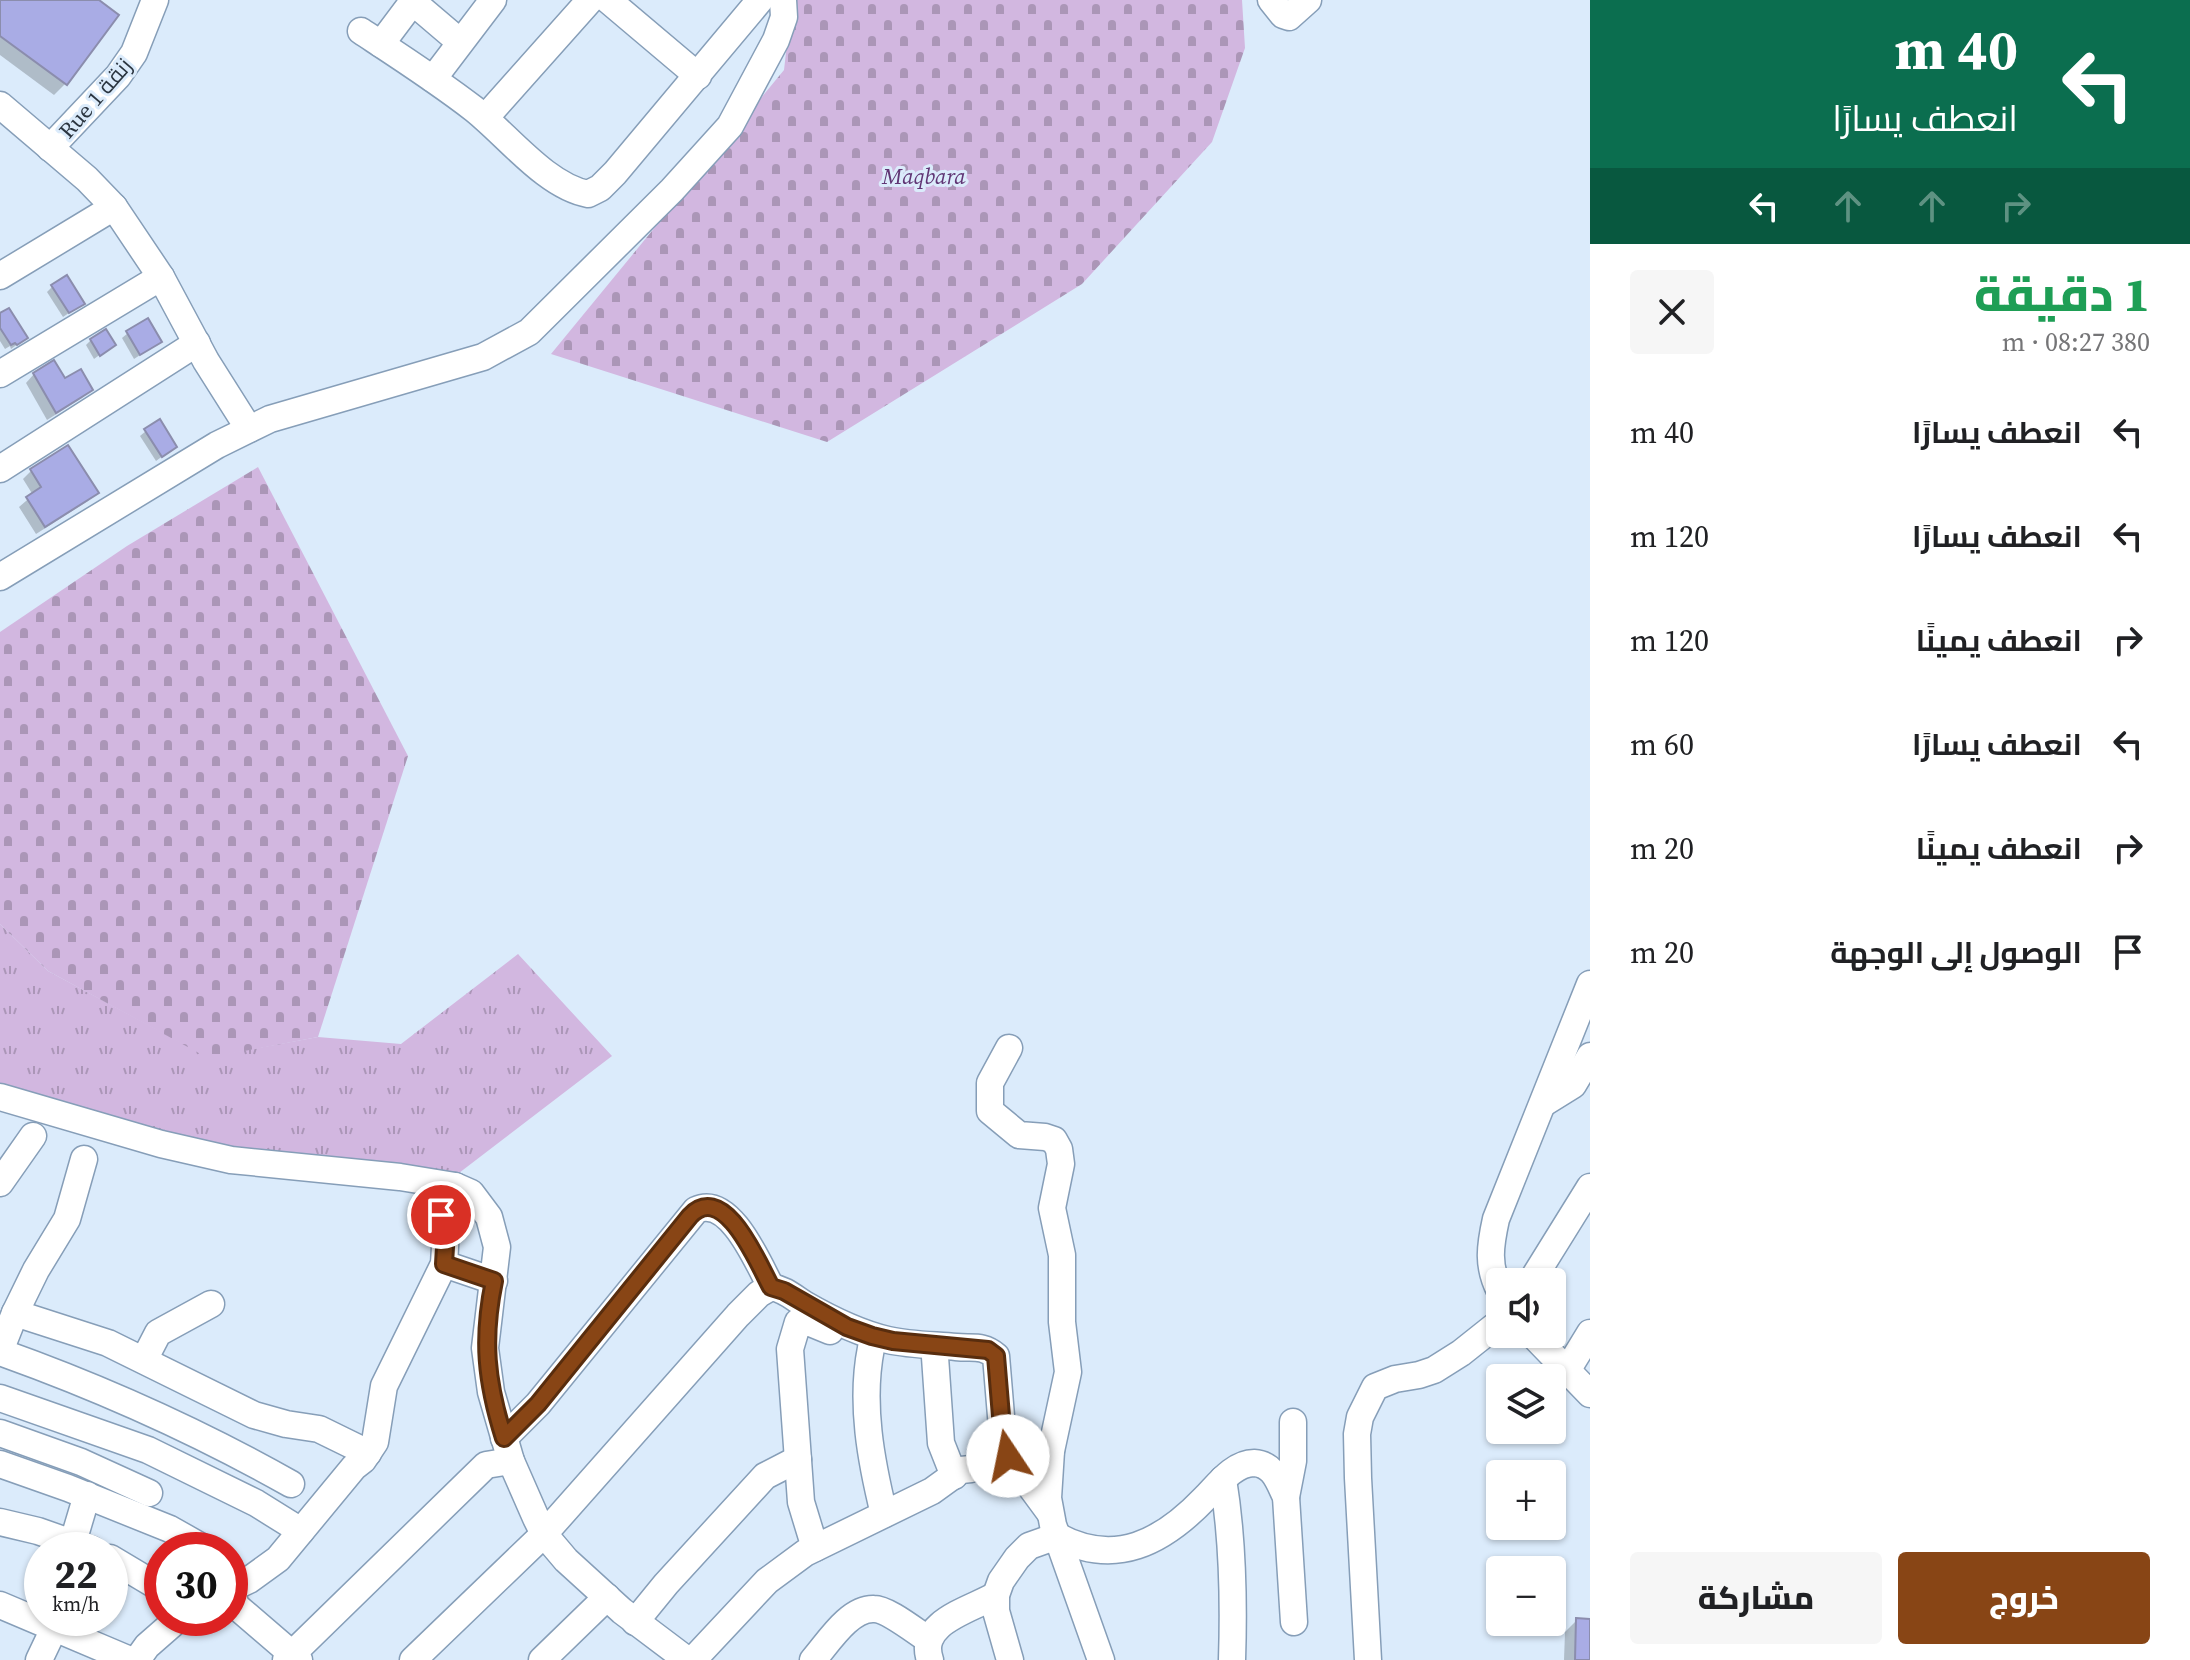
<!DOCTYPE html>
<html lang="ar">
<meta charset="utf-8">
<style>
:root{--surface:#fff;--page:#f6f6f6;--text:#202124;--muted:#757577;--accent:#884515}
body{margin:0;font-family:"Source Serif 4",Cairo,serif;background:var(--page);color:var(--text);direction:rtl;height:100vh;display:flex;flex-direction:column;font-size:30px;white-space:nowrap}
*{box-sizing:border-box;margin:0}
p{font-size:26px;color:var(--muted)}
.icon{flex:none;width:44px;height:44px;fill:none;stroke:currentColor;stroke-width:2;stroke-linecap:round;stroke-linejoin:round}
.map{position:relative;flex:1;overflow:hidden;direction:ltr}
.sheet{display:flex;flex-direction:column;background:var(--surface);width:600px}
.sheet>*{flex:none}
.hud{background:#0b6e4f;color:#fff;overflow:hidden}
.tools{position:absolute;left:1486px;top:1268px;display:grid;gap:16px}
.tools a{display:grid;place-items:center;width:80px;height:80px;border-radius:8px;background:var(--surface);box-shadow:0 2px 6px #0004;font-size:40px}
.speed{position:absolute;left:24px;top:1532px;display:flex;gap:16px;font-size:40px;font-weight:700;text-align:center}
.speed>*{display:grid;place-content:center;width:104px;height:104px;border-radius:50%;background:var(--surface);box-shadow:0 2px 6px #0004;line-height:1}
.speed small{font-size:20px;font-weight:400}
.speed .limit{border:12px solid #d22;background:#fff;color:#111}
.pin{position:absolute;display:grid;place-items:center;width:68px;height:68px;color:#fff;margin:-34px;border:4px solid #fff;border-radius:50%;box-shadow:0 2px 8px #0007}
.me{position:absolute;width:88px;margin:-44px;rotate:349deg;stroke-linejoin:round;filter:drop-shadow(0 0 6px #0008)}
.turn{display:flex;align-items:center;gap:28px;height:168px;padding:0 40px;font-size:36px}
.turn .icon{width:104px;height:104px;stroke-width:2.5}
.turn b{display:block;font-size:56px;line-height:68px}
.lanes{display:flex;align-items:center;height:76px;padding:0 40px;background:#0003;justify-content:center;gap:40px;direction:ltr}
.lanes .off{opacity:.35}
.round{display:grid;place-items:center;flex:none;width:84px;height:84px;border-radius:8px;background:var(--page)}
.headline{display:flex;align-items:center;justify-content:space-between;height:136px;padding:0 40px}
h1{font-size:48px;font-weight:800;line-height:60px;color:#1e9e55}
.action{display:flex;gap:16px;margin-top:auto;padding:16px 40px}
.action a{flex:1;height:92px;border-radius:8px;background:var(--accent);color:#fff;font-size:32px;font-weight:800;line-height:92px;text-align:center}
.action a+a{background:var(--page);color:var(--text)}
ul{padding:0;list-style:none}
li{display:flex;align-items:center;gap:24px;height:104px;padding:0 40px}
li div{flex:1}
li b{display:block;font-size:30px}
li em{font-style:normal}
main{display:flex;flex:1;min-height:0}
.map>svg:first-child{display:block}
.grass{fill:url(#grass-tufts)}
.cemetery{fill:url(#cemetery-stones)}
.shadow{fill:#0003}
.building{fill:#a9ace5;stroke:#8b8dad;stroke-width:2}
.lines{fill:none;stroke-linecap:round;stroke-linejoin:round}
.minor-casing{stroke:#869eb8;stroke-width:29}
.minor{stroke:#fff;stroke-width:26}
.route-casing{stroke:#582d0e;stroke-width:20}
.route{stroke:#884515;stroke-width:14}
.labels{text-anchor:middle;dominant-baseline:central;stroke-width:6;stroke-linejoin:round;paint-order:stroke}
.street-label{font-size:22px;fill:#2b3540;stroke:#dbebfb}
.park-label{font-size:22px;font-style:italic;fill:#603574;stroke:#dbebfb}
</style>
<main>
<section class="sheet">
<div class="hud">
<div class="turn"><svg class="icon" aria-label="left" viewBox="0 0 24 24"><path d="M17 20v-9H6M10 6l-5 5 5 5"/></svg><div><b>40 m</b>انعطف يسارًا</div></div>
<div class="lanes"><svg class="icon" aria-label="left" viewBox="0 0 24 24"><path d="M17 20v-9H6M10 6l-5 5 5 5"/></svg><svg class="icon off" aria-label="ahead" viewBox="0 0 24 24"><path d="M12 20V5M6 11l6-6 6 6"/></svg><svg class="icon off" aria-label="ahead" viewBox="0 0 24 24"><path d="M12 20V5M6 11l6-6 6 6"/></svg><svg class="icon off" aria-label="right" viewBox="0 0 24 24"><path d="M7 20v-9h11M14 6l5 5-5 5"/></svg></div>
</div>
<div class="headline"><div><h1>1 دقيقة</h1><p>380 m · 08:27</p></div><a class="round"><svg class="icon" aria-label="close" viewBox="0 0 24 24"><path d="M6 6l12 12M18 6L6 18"/></svg></a></div>
<ul>
<li><svg class="icon" aria-label="left" viewBox="0 0 24 24"><path d="M17 20v-9H6M10 6l-5 5 5 5"/></svg><div><b>انعطف يسارًا</b></div><em>40 m</em></li>
<li><svg class="icon" aria-label="left" viewBox="0 0 24 24"><path d="M17 20v-9H6M10 6l-5 5 5 5"/></svg><div><b>انعطف يسارًا</b></div><em>120 m</em></li>
<li><svg class="icon" aria-label="right" viewBox="0 0 24 24"><path d="M7 20v-9h11M14 6l5 5-5 5"/></svg><div><b>انعطف يمينًا</b></div><em>120 m</em></li>
<li><svg class="icon" aria-label="left" viewBox="0 0 24 24"><path d="M17 20v-9H6M10 6l-5 5 5 5"/></svg><div><b>انعطف يسارًا</b></div><em>60 m</em></li>
<li><svg class="icon" aria-label="right" viewBox="0 0 24 24"><path d="M7 20v-9h11M14 6l5 5-5 5"/></svg><div><b>انعطف يمينًا</b></div><em>20 m</em></li>
<li><svg class="icon" aria-label="arrive" viewBox="0 0 24 24"><path d="M6 21V4h12l-3 4 3 4H6"/></svg><div><b>الوصول إلى الوجهة</b></div><em>20 m</em></li>
</ul>
<div class="action"><a>خروج</a><a>مشاركة</a></div>
</section>
<div class="map">
<svg width="1590" height="1660" viewBox="0 0 1590 1660">
<defs>
<pattern id="grass-tufts" width="24" height="20" patternUnits="userSpaceOnUse" patternTransform="scale(2)"><rect width="24" height="20" fill="#d2b7e0"/><path d="M3 7l-1-3M5 7V3M7 7l1-3M15 17l-1-3M17 17v-4M19 17l1-3" fill="none" stroke="#ab96b7"/></pattern>
<pattern id="cemetery-stones" width="16" height="16" patternUnits="userSpaceOnUse" patternTransform="scale(2)"><rect width="16" height="16" fill="#d2b7e0"/><path d="M2 7V4a2 2 0 0 1 4 0v3zM10 15v-3a2 2 0 0 1 4 0v3z" fill="#ab96b7"/></pattern>
</defs>
<rect width="100%" height="100%" fill="#dbebfb"/>
<path class="grass" d="M 0,924 L 48,971 L 208,1057 L 318,1037 L 401,1044 L 518,954 L 612,1056 L 459,1173 L 221,1151 L 0,1088 Z"/>
<g class="cemetery">
<path d="M 792,0 L 1242,0 L 1245,48 L 1212,142 L 1082,284 L 827,442 L 551,354 L 784,70 Z"/>
<path d="M 258,467 L 408,756 L 318,1037 L 208,1058 L 48,971 L 0,924 L 0,632 L 127,546 Z"/>
</g>
<g class="shadow">
<path d="M 0,0 L 95,0 L 65,84 L 54,95 L 0,55 Z"/>
<path d="M 53,286 L 82,304 L 63,317 L 47,292 Z"/>
<path d="M 0,316 L 26,338 L 11,349 L 10,346 L 5,349 L 0,341 Z"/>
<path d="M 128,333 L 160,342 L 134,359 L 122,338 Z"/>
<path d="M 91,340 L 113,345 L 94,359 L 86,345 Z"/>
<path d="M 34,374 L 64,381 L 91,390 L 82,398 L 47,420 L 26,383 Z"/>
<path d="M 146,431 L 175,447 L 156,461 L 140,436 Z"/>
<path d="M 31,471 L 96,492 L 88,501 L 36,534 L 19,507 L 33,495 L 23,479 Z"/>
<path d="M 1577,1620 L 1590,1621 L 1590,1660 L 1564,1660 L 1565,1632 Z"/>
</g>
<g class="building">
<path d="M 0,0 L 99,0 L 119,15 L 67,85 L 0,36 Z"/>
<path d="M 67,275 L 85,304 L 69,313 L 51,285 Z"/>
<path d="M 9,308 L 28,338 L 17,345 L 15,343 L 11,345 L 0,328 L 0,313 Z"/>
<path d="M 148,318 L 162,342 L 140,355 L 126,331 Z"/>
<path d="M 106,329 L 116,345 L 100,356 L 90,339 Z"/>
<path d="M 54,360 L 65,378 L 81,369 L 93,390 L 56,413 L 33,373 Z"/>
<path d="M 160,419 L 177,447 L 162,457 L 144,429 Z"/>
<path d="M 68,445 L 99,493 L 45,527 L 26,497 L 41,487 L 30,469 Z"/>
<path d="M 1576,1618 L 1590,1619 L 1590,1660 L 1575,1660 Z"/>
</g>
<g class="lines">
<g class="minor-casing">
<g id="minor">
<path d="M 608,0 L 698,76"/>
<path d="M 1271,0 L 1283,15 L 1289,17 L 1308,0"/>
<path d="M 413,2 L 460,42"/>
<path d="M 361,31 C 399,56 438,81 474,109 C 508,136 546,186 588,194 L 600,188 L 615,173 L 760,0"/>
<path d="M 381,44 L 414,0"/>
<path d="M 433,79 L 493,0"/>
<path d="M 0,105 L 87,179 L 114,207 L 161,277 L 206,361 L 249,429"/>
<path d="M 485,118 L 590,0"/>
<path d="M 50,148 L 118,76 L 134,53 L 155,0"/>
<path d="M 0,276 L 114,207"/>
<path d="M 0,374 L 161,277"/>
<path d="M 0,469 L 197,343"/>
<path d="M 0,577 L 217,445 L 270,419 L 483,357 L 529,332 L 672,190 L 730,126 L 776,40 L 784,17 L 783,0"/>
<path d="M 1009,1048 L 990,1083 L 990,1111 L 1019,1135 L 1045,1137 L 1054,1140 L 1059,1149 L 1061,1164 L 1052,1208 L 1062,1255 L 1062,1322 L 1068,1372 L 1051,1451 L 1048,1498 L 1053,1525 L 1101,1660"/>
<path d="M 0,1097 L 161,1144 L 231,1160 L 400,1177 L 455,1186 L 471,1193 L 489,1217 L 497,1247 L 485,1348 L 491,1392 L 511,1461 L 536,1518 L 544,1534 L 566,1560 L 622,1611 L 687,1660"/>
<path d="M 1544,1103 L 1573,1085 L 1590,1056"/>
<path d="M 0,1183 L 33,1136"/>
<path d="M 444,1264 L 494,1281"/>
<path d="M 1531,1282 L 1590,1187"/>
<path d="M 1500,1291 C 1487,1266 1490,1246 1496,1219 L 1590,984"/>
<path d="M 15,1313 L 108,1343 L 254,1415 L 286,1424 L 319,1429 L 368,1453"/>
<path d="M 1532,1334 L 1590,1394"/>
<path d="M 871,1348 C 860,1403 871,1461 884,1514"/>
<path d="M 0,1351 L 15,1313 L 36,1270 L 67,1219 L 84,1159"/>
<path d="M 0,1352 C 101,1388 197,1431 291,1484"/>
<path d="M 935,1357 L 941,1443 L 954,1476"/>
<path d="M 144,1360 L 158,1333 L 211,1304"/>
<path d="M 1568,1369 L 1590,1333"/>
<path d="M 0,1398 L 148,1450 L 256,1503 L 301,1531"/>
<path d="M 0,1433 L 81,1462 L 149,1493"/>
<path d="M 504,1438 L 538,1404 L 696,1210 C 730,1194 758,1263 771,1287"/>
<path d="M 0,1464 L 68,1488 L 170,1529 L 207,1550"/>
<path d="M 1223,1479 C 1233,1540 1234,1599 1232,1660"/>
<path d="M 1286,1497 L 1293,1461 L 1293,1422"/>
<path d="M 0,1522 L 38,1531 L 92,1550"/>
<path d="M 73,1542 L 87,1495"/>
<path d="M 815,1548 L 801,1502 L 790,1349 L 798,1322 L 808,1322 L 830,1331"/>
<path d="M 110,1558 L 162,1589"/>
<path d="M 230,1589 L 249,1580 L 278,1559 L 354,1467 L 363,1460 L 375,1442 L 384,1386 L 444,1264 L 446,1230 L 441,1204 L 445,1189 L 455,1186"/>
<path d="M 231,1589 L 236,1606 L 299,1660"/>
<path d="M 0,1605 L 130,1660"/>
<path d="M 635,1622 L 666,1584 L 765,1476 L 798,1459"/>
<path d="M 39,1660 L 59,1618"/>
<path d="M 137,1660 L 147,1646 L 179,1618"/>
<path d="M 286,1660 L 486,1465 L 511,1461"/>
<path d="M 413,1660 L 544,1534 L 738,1315 L 759,1294 L 771,1287 C 784,1289 793,1297 804,1304 C 830,1319 858,1333 888,1340 C 910,1345 934,1345 956,1347 C 972,1349 982,1344 996,1356 L 1002,1428 L 1008,1456 L 1050,1513"/>
<path d="M 542,1660 L 607,1597"/>
<path d="M 693,1660 L 767,1581 L 805,1553 L 932,1491 L 961,1470 L 971,1469 L 990,1459 L 1051,1451"/>
<path d="M 813,1660 C 828,1643 849,1608 874,1609 C 888,1609 916,1632 929,1640"/>
<path d="M 930,1660 C 917,1622 971,1610 996,1595"/>
<path d="M 1010,1660 L 996,1611 L 996,1595 L 1001,1581 L 1017,1558 L 1029,1546 L 1057,1536 C 1115,1568 1163,1542 1205,1498 C 1218,1485 1234,1463 1254,1463 C 1274,1464 1279,1483 1286,1497 L 1294,1622"/>
<path d="M 1368,1660 L 1358,1478 L 1357,1434 L 1360,1417 L 1375,1387 L 1395,1379 L 1419,1375 L 1434,1370 L 1461,1353 L 1500,1322"/>
</g>
</g>
<use href="#minor" class="minor"/>
</g>
<g class="lines">
<g class="route-casing">
<path id="route" d="M 441,1215 L 446,1230 L 444,1264 L 494,1281 C 482,1339 486,1381 504,1438 L 538,1404 L 690,1216 C 724,1180 758,1263 771,1287 L 784,1291 L 847,1327 L 872,1336 L 893,1341 L 988,1350 L 996,1356 L 1002,1428 L 1008,1456"/>
</g>
<use href="#route" class="route"/>
</g>
<g class="labels">
<g class="street-label">
<text transform="translate(95 98) rotate(-49)">Rue 1 زنقة</text>
</g>
<g class="park-label">
<text x="924" y="176">Maqbara</text>
</g>
</g>
</svg>
<div class="tools">
<a><svg class="icon" aria-label="sound" viewBox="0 0 24 24"><path d="M4 9h4l5-4v14l-5-4H4zM17 9q2 3 0 6"/></svg></a>
<a><svg class="icon" aria-label="layers" viewBox="0 0 24 24"><path d="M12 4l9 5-9 5-9-5zM3 14l9 5 9-5"/></svg></a>
<a>+</a>
<a>−</a>
</div>
<div class="speed"><div>22<small>km/h</small></div><div class="limit">30</div></div>
<div class="pin" style="left:441px;top:1215px;background:#d93025"><svg class="icon" aria-label="arrive" viewBox="0 0 24 24"><path d="M6 21V4h12l-3 4 3 4H6"/></svg></div>
<svg class="me" style="left:1008px;top:1456px" viewBox="-20 -20 40 40"><circle r="19" fill="#fff"/><path d="M0-13L10 11 0 6-10 11z" fill="#884515"/></svg>
</div>
</main>
